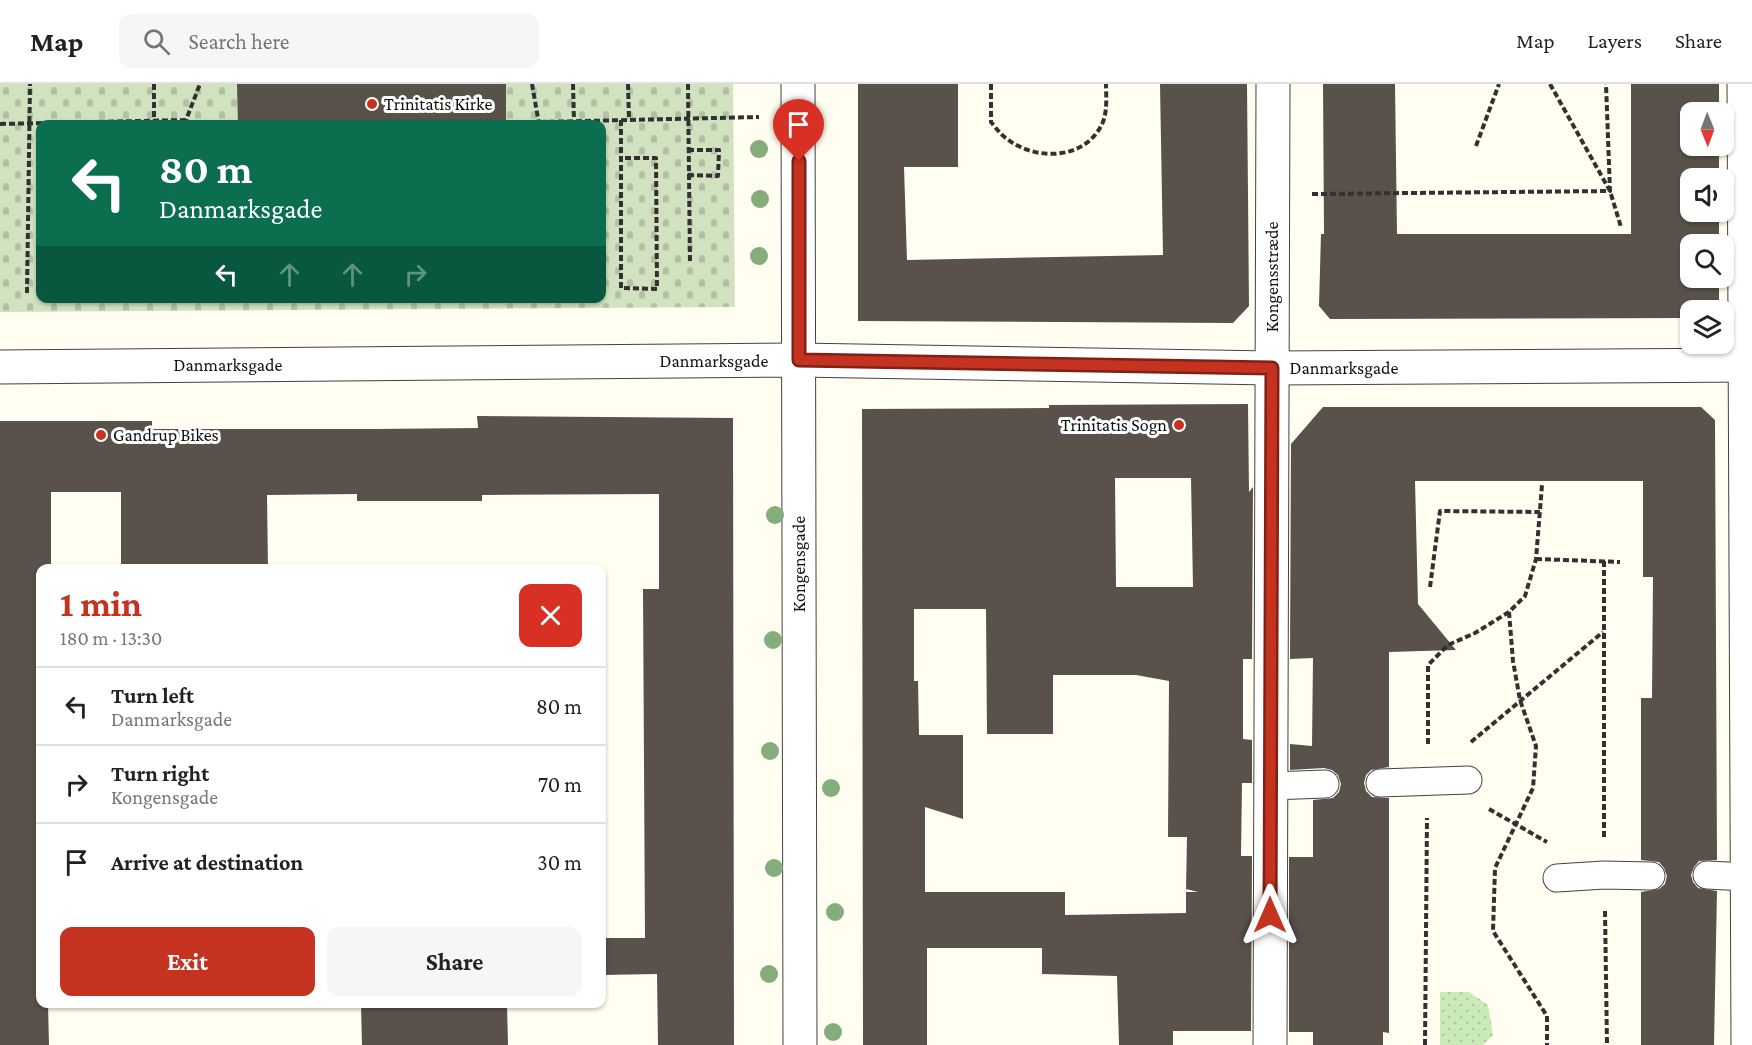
<!DOCTYPE html>
<meta charset="utf-8">
<style>
:root{--surface:#fff;--page:#f6f6f6;--text:#222;--muted:#767676;--line:#e0e0e0;--accent:#c53320}
body{margin:0;font-family:"Crimson Pro",serif;background:var(--page);color:var(--text);height:100vh;display:flex;flex-direction:column;font-size:22px;white-space:nowrap}
*{box-sizing:border-box;margin:0}
p{font-size:20px;color:var(--muted)}
.icon{flex:none;width:33px;height:33px;fill:none;stroke:currentColor;stroke-width:2;stroke-linecap:round;stroke-linejoin:round}
.map{position:relative;flex:1;overflow:hidden}
.sheet{position:absolute;left:36px;top:480px;width:570px;height:444px;display:flex;flex-direction:column;background:var(--surface);border-radius:12px;box-shadow:0 2px 4px #0004}
.sheet>*{flex:none}
.hud{position:absolute;left:36px;top:36px;width:570px;height:183px;border-radius:12px;box-shadow:0 2px 4px #0004;background:#0b6e4f;color:#fff;overflow:hidden}
.needle{width:39px;rotate:179deg}
.controls{position:absolute;left:1680px;top:18px;display:grid;gap:12px}
.controls a{display:grid;place-items:center;width:54px;height:54px;border-radius:12px;background:var(--surface);box-shadow:0 2px 4px #0004;font-size:30px}
.pin{position:absolute;display:grid;place-items:center;width:51px;height:51px;color:#fff;margin:-62px -26px;border-radius:50% 50% 50% 0;rotate:-45deg;box-shadow:0 0 6px #0007}
.pin .icon{rotate:45deg}
.me{position:absolute;width:66px;margin:-33px;rotate:0deg;stroke-linejoin:round;filter:drop-shadow(0 0 4px #0008)}
.turn{display:flex;align-items:center;gap:21px;height:126px;padding:0 24px;font-size:27px}
.turn .icon{width:78px;height:78px;stroke-width:2.5}
.turn b{display:block;font-size:42px;line-height:51px}
.lanes{display:flex;align-items:center;height:57px;padding:0 24px;background:#0003;justify-content:center;gap:30px;direction:ltr}
.lanes .off{opacity:.35}
.round{display:grid;place-items:center;flex:none;width:63px;height:63px;border-radius:12px;background:var(--page)}
.head{display:flex;align-items:center;justify-content:space-between;height:102px;padding:0 24px}
h1{font-size:36px;font-weight:700;line-height:45px;color:var(--accent)}
.cta{display:flex;gap:12px;margin-top:auto;padding:12px 24px}
.cta a{flex:1;height:69px;border-radius:12px;background:var(--accent);color:#fff;font-size:24px;font-weight:700;line-height:69px;text-align:center}
.cta a+a{background:var(--page);color:var(--text)}
ul{padding:0;list-style:none}
li{display:flex;align-items:center;gap:18px;height:78px;padding:0 24px;border-top:2px solid var(--line)}
li div{flex:1}
li b{display:block;font-size:22px}
li em{font-style:normal}
header{display:flex;align-items:center;gap:36px;box-sizing:border-box;height:84px;padding:0 30px;background:var(--surface);border-bottom:2px solid var(--line)}
header strong{font-size:28px}
nav{display:flex;gap:33px;margin-inline-start:auto;font-size:21px}
.search{width:420px;height:54px;background:var(--page);display:flex;align-items:center;gap:15px;box-sizing:border-box;padding:0 21px;border-radius:12px;color:var(--muted);font-size:22px}
.map>svg:first-child{display:block}
.grass{fill:url(#grass-dots)}
.cemetery{fill:url(#cemetery-stones);fill-rule:evenodd}
.building{fill:#58524a;fill-rule:evenodd}
.lines{fill:none;stroke-linecap:round;stroke-linejoin:round}
.service-casing{stroke:#424242;stroke-width:29}
.minor-casing{stroke:#424242;stroke-width:35}
.path{stroke:#313131;stroke-width:4;stroke-dasharray:6 3;stroke-linecap:butt}
.service{stroke:#fff;stroke-width:27}
.minor{stroke:#fff;stroke-width:33}
.tree{fill:#84ad7b}
.route-casing{stroke:#802115;stroke-width:15}
.route{stroke:#c53320;stroke-width:10}
.poi-dot{fill:#c53320;stroke:#fff;stroke-width:2}
.labels{text-anchor:middle;dominant-baseline:central;stroke-width:6;stroke-linejoin:round;paint-order:stroke}
.poi-label{font-size:18px;fill:#0f0f0f;stroke:#fff;text-anchor:start}
.street-label{font-size:18px;fill:#0f0f0f;stroke:#fff}
</style>
<header>
<strong>Map</strong>
<div class="search"><svg class="icon" aria-label="search" viewBox="0 0 24 24"><circle cx="10" cy="10" r="6"/><path d="M15 15l6 6"/></svg>Search here</div>
<nav><a>Map</a><a>Layers</a><a>Share</a></nav>
</header>
<div class="map">
<svg width="1752" height="961" viewBox="0 0 1752 961">
<defs>
<pattern id="grass-dots" width="8" height="8" patternUnits="userSpaceOnUse" patternTransform="scale(1.5)"><rect width="8" height="8" fill="#caebb8"/><path d="M2 2h.1M6 6h.1" fill="none" stroke="#acc89d" stroke-width="1.8" stroke-linecap="round"/></pattern>
<pattern id="cemetery-stones" width="16" height="16" patternUnits="userSpaceOnUse" patternTransform="scale(1.5)"><rect width="16" height="16" fill="#d1e2c0"/><path d="M2 7V4a2 2 0 0 1 4 0v3zM10 15v-3a2 2 0 0 1 4 0v3z" fill="#b2c1a4"/></pattern>
</defs>
<rect width="100%" height="100%" fill="#fffef0"/>
<path class="grass" d="M 1440,908 L 1469,908 L 1488,921 L 1493,951 L 1483,961 L 1440,961 Z"/>
<path class="cemetery" d="M 0,0 L 733,0 L 735,223 L 0,228 ZM 40,40 L 602,40 L 602,214 L 40,214 Z"/>
<g class="building">
<path d="M 237,0 L 506,0 L 506,40 L 238,40 Z"/>
<path d="M 858,0 L 958,0 L 958,83 L 904,83 L 907,176 L 1163,171 L 1160,0 L 1247,0 L 1249,222 L 1233,239 L 858,237 Z"/>
<path d="M 1323,0 L 1395,0 L 1397,150 L 1631,150 L 1631,0 L 1719,0 L 1719,28 L 1690,28 L 1690,62 L 1719,62 L 1719,94 L 1690,94 L 1690,128 L 1719,128 L 1719,160 L 1690,160 L 1690,194 L 1719,194 L 1719,226 L 1690,226 L 1690,234 L 1330,235 L 1319,222 L 1321,150 L 1324,150 Z"/>
<path d="M 1248,320 L 1249,408 L 1253,403 L 1252,575 L 1243,575 L 1243,655 L 1252,656 L 1252,699 L 1242,699 L 1241,772 L 1252,772 L 1251,947 L 1173,947 L 1173,961 L 1119,961 L 1117,892 L 1042,890 L 1042,864 L 927,864 L 927,961 L 863,961 L 862,325 L 1049,324 L 1049,321 ZM 1115,394 L 1191,394 L 1193,503 L 1116,503 ZM 914,525 L 986,525 L 987,650 L 1053,650 L 1053,591 L 1136,591 L 1169,597 L 1168,753 L 1187,753 L 1186,805 L 1198,808 L 1186,808 L 1186,829 L 1065,831 L 1065,808 L 925,808 L 925,723 L 963,735 L 963,651 L 919,651 L 918,597 L 914,597 Z"/>
<path d="M 1323,323 L 1701,323 L 1715,336 L 1717,776 L 1699,777 L 1694,783 L 1691,791 L 1693,798 L 1698,804 L 1717,807 L 1714,961 L 1641,961 L 1641,808 L 1659,805 L 1665,800 L 1667,792 L 1664,784 L 1659,778 L 1641,776 L 1641,614 L 1652,614 L 1653,493 L 1643,493 L 1643,397 L 1415,397 L 1418,520 L 1456,566 L 1389,568 L 1389,683 L 1371,686 L 1366,691 L 1364,699 L 1366,707 L 1372,713 L 1389,714 L 1389,949 L 1383,948 L 1383,961 L 1313,961 L 1313,948 L 1289,948 L 1289,773 L 1313,773 L 1313,716 L 1333,714 L 1339,708 L 1341,700 L 1338,691 L 1332,686 L 1324,684 L 1290,686 L 1290,660 L 1312,662 L 1313,574 L 1290,575 L 1291,360 Z"/>
<path d="M 477,332 L 733,334 L 734,961 L 658,961 L 657,890 L 602,891 L 602,854 L 645,854 L 643,505 L 659,505 L 659,410 L 482,411 L 482,417 L 357,417 L 357,410 L 267,411 L 268,484 L 121,484 L 121,408 L 51,408 L 51,484 L 40,484 L 40,920 L 48,920 L 49,961 L 0,961 L 0,337 L 152,337 L 152,345 L 374,345 L 478,344 Z"/>
<path d="M 361,920 L 507,920 L 508,961 L 362,961 Z"/>
</g>
<g class="lines">
<g class="service-casing">
<g id="service">
<path d="M 1380,699 L 1468,696"/>
<path d="M 1271,702 L 1325,700"/>
<path d="M 1707,791 L 1747,793"/>
<path d="M 1557,794 L 1604,791 L 1651,792"/>
</g>
</g>
<g class="minor-casing">
<g id="minor">
<path d="M 798,0 L 800,961"/>
<path d="M 1744,0 L 1748,961"/>
<path d="M 0,283 L 799,276 L 1272,284 L 1752,281"/>
<path d="M 1270,961 L 1273,0"/>
</g>
</g>
<g class="path">
<path d="M 154,0 L 154,36"/>
<path d="M 532,0 L 539,40"/>
<path d="M 573,0 L 574,37"/>
<path d="M 628,0 L 629,36"/>
<path d="M 688,0 L 690,179"/>
<path d="M 991,0 L 991,38 C 996,44 1001,51 1007,55 C 1036,77 1083,76 1101,42 C 1108,30 1106,12 1106,0"/>
<path d="M 1550,0 L 1610,107 L 1621,143"/>
<path d="M 621,36 L 621,204 L 657,205 L 656,74 L 622,74"/>
<path d="M 540,38 L 759,33"/>
<path d="M 0,40 L 186,36"/>
<path d="M 189,40 L 186,36 L 200,0"/>
<path d="M 1476,62 L 1499,0"/>
<path d="M 688,66 L 719,66 L 718,92 L 688,91"/>
<path d="M 1312,110 L 1610,107 L 1606,0"/>
<path d="M 27,209 L 30,0"/>
<path d="M 461,214 L 461,216"/>
<path d="M 255,216 L 255,214"/>
<path d="M 54,218 L 54,214"/>
<path d="M 1536,475 L 1620,478"/>
<path d="M 1430,503 L 1440,427 L 1540,428"/>
<path d="M 1509,528 L 1513,577 L 1520,616 L 1536,662 L 1533,704 L 1495,784 L 1493,847 L 1547,932 L 1547,961"/>
<path d="M 1471,658 L 1603,548"/>
<path d="M 1428,660 L 1428,581 L 1448,561 L 1475,549 L 1509,528 L 1525,512 L 1536,475 L 1542,401"/>
<path d="M 1489,725 L 1547,758"/>
<path d="M 1604,753 L 1604,477"/>
<path d="M 1605,827 L 1607,961"/>
<path d="M 1425,961 L 1427,734"/>
</g>
<use href="#service" class="service"/>
<use href="#minor" class="minor"/>
</g>
<g class="tree">
<circle cx="759" cy="65" r="9"/>
<circle cx="760" cy="115" r="9"/>
<circle cx="759" cy="172" r="9"/>
<circle cx="775" cy="431" r="9"/>
<circle cx="773" cy="556" r="9"/>
<circle cx="770" cy="667" r="9"/>
<circle cx="831" cy="704" r="9"/>
<circle cx="774" cy="784" r="9"/>
<circle cx="835" cy="828" r="9"/>
<circle cx="769" cy="890" r="9"/>
<circle cx="833" cy="948" r="9"/>
</g>
<g class="lines">
<g class="route-casing">
<path id="route" d="M 799,77 L 799,276 L 1272,284 L 1270,831"/>
</g>
<use href="#route" class="route"/>
</g>
<g class="poi-dot">
<circle cx="372" cy="20" r="6"/>
<circle cx="1179" cy="341" r="6"/>
<circle cx="101" cy="351" r="6"/>
</g>
<g class="labels">
<g class="poi-label">
<text x="384" y="20">Trinitatis Kirke</text>
<text x="1167" y="341" text-anchor="end">Trinitatis Sogn</text>
<text x="113" y="351">Gandrup Bikes</text>
</g>
<g class="street-label">
<text transform="translate(1272 193) rotate(-90)">Kongensstræde</text>
<text x="714" y="277">Danmarksgade</text>
<text x="228" y="281">Danmarksgade</text>
<text x="1344" y="284">Danmarksgade</text>
<text transform="translate(799 480) rotate(-90)">Kongensgade</text>
</g>
</g>
</svg>
<div class="controls">
<a><svg class="needle" viewBox="-14 -14 28 28"><path d="M0-13l5 13h-10z" fill="#e53935"/><path d="M0 13l5-13h-10z" fill="#767676"/></svg></a>
<a><svg class="icon" aria-label="sound" viewBox="0 0 24 24"><path d="M4 9h4l5-4v14l-5-4H4zM17 9q2 3 0 6"/></svg></a>
<a><svg class="icon" aria-label="search" viewBox="0 0 24 24"><circle cx="10" cy="10" r="6"/><path d="M15 15l6 6"/></svg></a>
<a><svg class="icon" aria-label="layers" viewBox="0 0 24 24"><path d="M12 4l9 5-9 5-9-5zM3 14l9 5 9-5"/></svg></a>
</div>
<div class="pin" style="left:799px;top:77px;background:#d93025"><svg class="icon" aria-label="arrive" viewBox="0 0 24 24"><path d="M6 21V4h12l-3 4 3 4H6"/></svg></div>
<svg class="me" style="left:1270px;top:831px" viewBox="-20 -20 40 40"><path d="M0-17L14 15 0 8-14 15z" fill="#c53320" stroke="#fff" stroke-width="4"/></svg>
<div class="hud">
<div class="turn"><svg class="icon" aria-label="left" viewBox="0 0 24 24"><path d="M17 20v-9H6M10 6l-5 5 5 5"/></svg><div><b>80 m</b>Danmarksgade</div></div>
<div class="lanes"><svg class="icon" aria-label="left" viewBox="0 0 24 24"><path d="M17 20v-9H6M10 6l-5 5 5 5"/></svg><svg class="icon off" aria-label="ahead" viewBox="0 0 24 24"><path d="M12 20V5M6 11l6-6 6 6"/></svg><svg class="icon off" aria-label="ahead" viewBox="0 0 24 24"><path d="M12 20V5M6 11l6-6 6 6"/></svg><svg class="icon off" aria-label="right" viewBox="0 0 24 24"><path d="M7 20v-9h11M14 6l5 5-5 5"/></svg></div>
</div>
<section class="sheet">
<div class="head"><div><h1>1 min</h1><p>180 m · 13:30</p></div><a class="round" style="background:#d93025;color:#fff"><svg class="icon" aria-label="close" viewBox="0 0 24 24"><path d="M6 6l12 12M18 6L6 18"/></svg></a></div>
<ul>
<li><svg class="icon" aria-label="left" viewBox="0 0 24 24"><path d="M17 20v-9H6M10 6l-5 5 5 5"/></svg><div><b>Turn left</b><p>Danmarksgade</p></div><em>80 m</em></li>
<li><svg class="icon" aria-label="right" viewBox="0 0 24 24"><path d="M7 20v-9h11M14 6l5 5-5 5"/></svg><div><b>Turn right</b><p>Kongensgade</p></div><em>70 m</em></li>
<li><svg class="icon" aria-label="arrive" viewBox="0 0 24 24"><path d="M6 21V4h12l-3 4 3 4H6"/></svg><div><b>Arrive at destination</b></div><em>30 m</em></li>
</ul>
<div class="cta"><a>Exit</a><a>Share</a></div>
</section>
</div>
